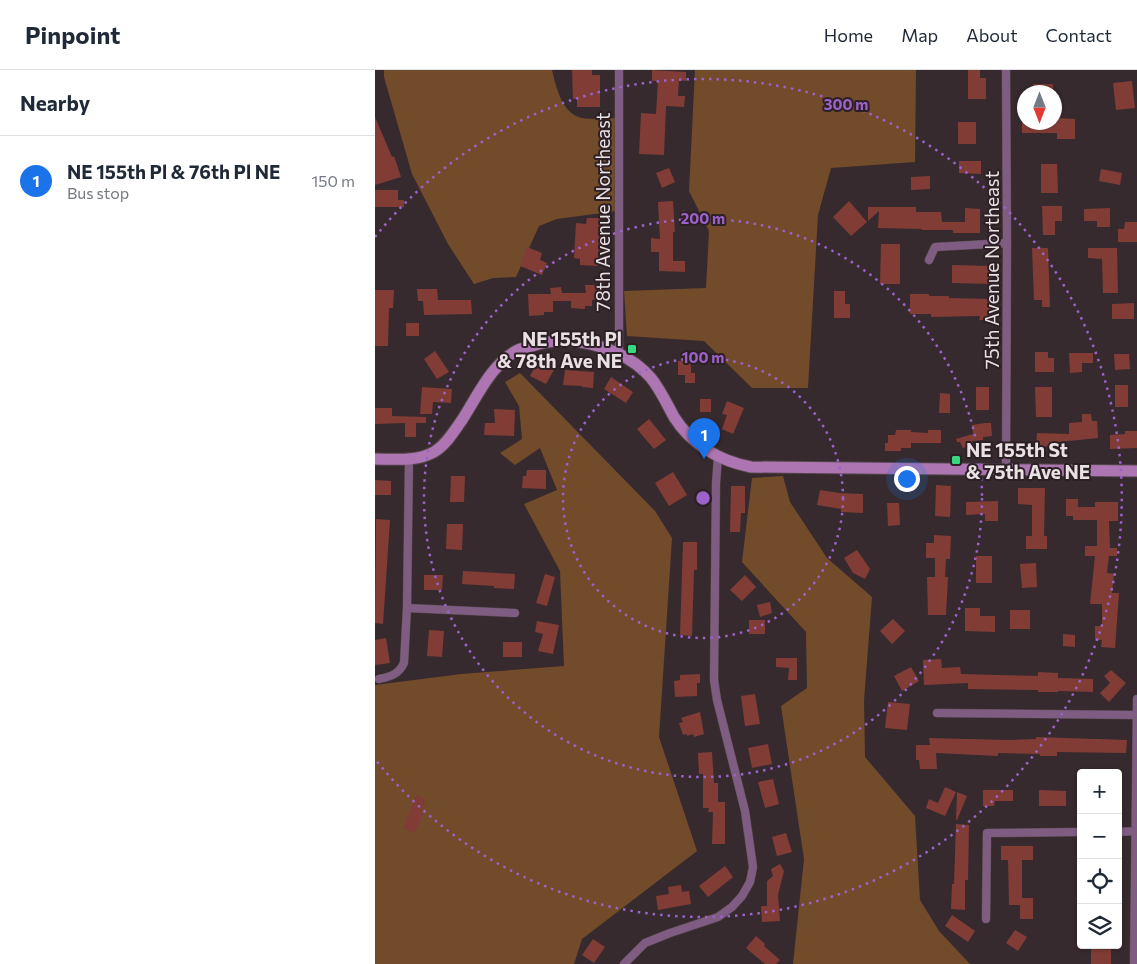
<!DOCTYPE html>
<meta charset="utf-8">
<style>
body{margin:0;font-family:Commissioner,sans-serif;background:#f2f2f3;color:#1f2937}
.controls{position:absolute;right:15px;bottom:15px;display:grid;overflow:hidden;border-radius:5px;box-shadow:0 1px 4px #0004}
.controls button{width:45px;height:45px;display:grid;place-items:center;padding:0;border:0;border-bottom:1px solid #e0e1e3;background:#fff;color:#1f2937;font:25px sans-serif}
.compass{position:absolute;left:642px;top:15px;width:45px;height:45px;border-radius:50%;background:#fff;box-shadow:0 1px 4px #0004;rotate:180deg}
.you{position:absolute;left:531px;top:408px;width:18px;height:18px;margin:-12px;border:4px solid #fff;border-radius:50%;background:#1a73e8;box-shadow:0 0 0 8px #1a73e833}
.badge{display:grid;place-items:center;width:32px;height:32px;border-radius:50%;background:#1a73e8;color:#fff;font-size:16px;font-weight:700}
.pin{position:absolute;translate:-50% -41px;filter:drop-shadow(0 1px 2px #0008)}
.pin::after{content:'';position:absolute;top:26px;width:18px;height:15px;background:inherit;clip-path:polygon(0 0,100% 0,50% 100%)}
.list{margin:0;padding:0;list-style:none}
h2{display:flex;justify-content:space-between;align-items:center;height:65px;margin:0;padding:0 20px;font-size:21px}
h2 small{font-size:16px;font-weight:400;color:#747a83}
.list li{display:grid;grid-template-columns:32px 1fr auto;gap:15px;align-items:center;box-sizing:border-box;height:90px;padding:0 20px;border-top:1px solid #e0e1e3}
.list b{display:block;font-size:19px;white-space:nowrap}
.list p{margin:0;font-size:16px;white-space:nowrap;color:#747a83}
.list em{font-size:16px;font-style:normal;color:#747a83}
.icon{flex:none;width:28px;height:28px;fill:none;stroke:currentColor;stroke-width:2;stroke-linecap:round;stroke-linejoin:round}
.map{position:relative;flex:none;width:762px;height:894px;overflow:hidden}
header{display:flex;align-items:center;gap:30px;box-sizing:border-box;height:70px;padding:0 25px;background:#fff;border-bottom:1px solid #e0e1e3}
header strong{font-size:24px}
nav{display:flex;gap:28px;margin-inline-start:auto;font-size:18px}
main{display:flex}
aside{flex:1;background:#fff}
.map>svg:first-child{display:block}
.green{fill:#724b2b}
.building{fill:#813c36}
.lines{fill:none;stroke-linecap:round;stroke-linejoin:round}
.street-casing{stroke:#54474b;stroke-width:9}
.secondary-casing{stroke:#54474b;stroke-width:13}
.street{stroke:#7f5d82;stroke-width:8}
.secondary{stroke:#ad76b2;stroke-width:11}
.ring{fill:none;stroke:#9c62ca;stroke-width:2.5;stroke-dasharray:2.5 5}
.poi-dot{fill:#37d880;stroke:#2d2025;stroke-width:2}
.labels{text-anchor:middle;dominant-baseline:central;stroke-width:4;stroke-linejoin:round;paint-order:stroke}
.street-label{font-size:19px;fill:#eae1e4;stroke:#2d2025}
.poi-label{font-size:19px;font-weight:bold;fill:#eae1e4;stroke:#2d2025;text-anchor:end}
.centre{fill:#9c62ca;stroke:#2d2025;stroke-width:2.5}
.ring-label{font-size:15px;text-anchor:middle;font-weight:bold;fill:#9c62ca;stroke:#2d2025;stroke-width:4;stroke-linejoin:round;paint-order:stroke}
</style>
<header>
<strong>Pinpoint</strong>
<nav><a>Home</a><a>Map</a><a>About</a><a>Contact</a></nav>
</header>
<main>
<aside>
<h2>Nearby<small></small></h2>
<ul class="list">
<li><span class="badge">1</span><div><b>NE 155th Pl &amp; 76th Pl NE</b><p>Bus stop</p></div><em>150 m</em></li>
</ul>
</aside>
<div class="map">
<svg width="762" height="894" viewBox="0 0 762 894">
<rect width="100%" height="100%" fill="#372a2e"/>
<g class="green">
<path d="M9 0H177C181 17 187 44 207 48 218 50 232 48 243 48L242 141 182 149 164 156 141 207 118 208 99 214 73 174 37 104 9 7Z"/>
<path d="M320 0H541L540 92 456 98 443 145 433 318H377L329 271 252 266 249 221 331 218 334 161 314 121Z"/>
<path d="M145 303 280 441 297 468 284 667 322 781 207 869 199 894H0V615L86 604 189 596 185 501 149 434 182 420 165 378 140 395 125 383 147 369 144 336 130 312Z"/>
<path d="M408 406 415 432 452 488 497 527 489 630 490 687 540 746 545 830 564 861 595 894H418L429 789 406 636 432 618 431 562 367 492 377 408Z"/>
</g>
<g class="building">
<path d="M197 0H217V5H225V37H202V29H198Z"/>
<path d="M277 0 311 2V11L304 10 303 26H310L309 37 291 36 289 85 264 84 266 43 281 44 283 11H277Z"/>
<path d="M593 0H605V8H611V29H593Z"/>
<path d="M757 11 760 38 741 40 738 13Z"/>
<rect x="658" y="14" width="20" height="8"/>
<path d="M0 47 17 87 19 86 26 107 0 115Z"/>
<path d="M682 48 700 49V69H682V63H647V52H682Z"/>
<rect x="583" y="52" width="18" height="22"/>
<path d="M584 91H606V104L584 103Z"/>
<path d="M666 94H682L683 123H666Z"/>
<path d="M294 98 300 112 287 118 281 103Z"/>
<path d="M726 99 747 103 745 115 724 111Z"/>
<path d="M555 106V119L536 120V107Z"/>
<path d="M0 120H23V130H29V137H0Z"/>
<path d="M298 131 300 162H298V191H310V202L284 201V182H276V168L285 169 283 132Z"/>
<path d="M474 131 492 152 476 166 458 147Z"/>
<path d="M667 136H687V151H680V165H668Z"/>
<path d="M493 137H541V142H566L567 152H590V138L605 139V163H578V160H547V159L503 158 504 141 493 151Z"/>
<path d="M735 138V157H722V151H709V139Z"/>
<path d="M309 140 316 149 310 153 304 145Z"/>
<path d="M212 148H225L223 196 205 195V189L199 188 201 153 211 154Z"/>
<path d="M750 152H762V172H743V159H749Z"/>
<path d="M506 174H525V214H505Z"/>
<path d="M152 177 167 183 165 190 172 193 167 205 145 196Z"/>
<path d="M657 178H673L675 237H667V230H659Z"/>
<path d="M713 178H742L743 223H728L727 189 713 188Z"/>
<path d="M577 195 617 196V214L577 213Z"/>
<path d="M210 215H222V229L217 230V236H210V239L196 238V231H178V242H169V245L154 246 153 224H176L175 218 186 217 187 223H211Z"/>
<path d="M42 219H62L63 230H96L97 244 49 245 48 231H43Z"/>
<path d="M0 220H19L18 238H14L13 276H0Z"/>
<path d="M459 221H470V234H475V248H459Z"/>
<path d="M535 224H554V226H574V228L617 229V250H604L605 246 556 247V244H535Z"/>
<path d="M759 233V249H737V234Z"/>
<rect x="31" y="253" width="13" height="13"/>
<path d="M60 281 74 302 62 309 49 289Z"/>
<path d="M660 282H673V288H679V302H660Z"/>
<path d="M694 283H718V293H707V302L695 303Z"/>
<path d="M739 284H754L755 299 740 300Z"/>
<path d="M164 289 180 298 171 314 155 306Z"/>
<path d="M303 291H316V303H320V313H310V305H303Z"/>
<path d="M190 300 219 302 218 318 207 317V316L188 315Z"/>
<path d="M236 307 258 322 251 333 229 319Z"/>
<rect x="740" y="315" width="13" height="22"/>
<path d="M47 317 77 319 76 333 58 332 57 344H45Z"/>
<rect x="601" y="317" width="13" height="23"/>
<path d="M660 317H677V347H661Z"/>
<path d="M565 323 575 324V343H564Z"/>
<rect x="325" y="329" width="11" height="13"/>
<path d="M352 331 369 338 358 364 347 359 352 345 347 344Z"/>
<path d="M0 338H17V346L51 347V353H41V367H30V353L0 354Z"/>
<path d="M119 339 140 340 139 366 109 365 110 353H120Z"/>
<path d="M707 344H716L717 351H722L723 368 683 372V377L661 376 662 363 694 364V353L707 352Z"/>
<path d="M274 349 291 370 279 379 262 359Z"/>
<path d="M610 353H616L617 366 608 367V370L597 371 598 375 588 378 585 372H582L581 369 598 364 597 355Z"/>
<path d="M521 360H536V362L553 363V360H566V373H536V378H526V381H510V373H513V365H520Z"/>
<path d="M750 361H762V378L735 379V365L750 364Z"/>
<path d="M152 400H171V419L147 418 148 406H151Z"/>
<path d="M298 402 312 425 294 436 280 413Z"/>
<path d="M76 406H90L89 432H75Z"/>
<path d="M0 410 16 411V425H0Z"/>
<path d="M561 415 576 416 575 447 560 446Z"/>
<path d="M356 416H370V443H366L365 462H355Z"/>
<path d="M643 418H670L669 466H672V479H651V466H657V435L643 434Z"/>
<path d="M445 420 464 423 488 424V443L466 442V439L442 435Z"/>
<path d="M691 429H703V437H720V432H743V451H734L735 478H742V486H734L732 503 739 504 737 523H744L740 578 726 577 727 570H720V556H727V534H715L720 486H710V476H722V450H698V446H691Z"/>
<path d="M623 431V451H610V444L591 445V432Z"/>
<path d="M512 433H524L525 455 513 456Z"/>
<path d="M1 449 15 450 8 554 0 553Z"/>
<path d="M72 454H88L87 480 71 479Z"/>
<path d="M559 465 576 466 575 489H571L570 507H573L571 545H553L552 507H560V488H551V473H559Z"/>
<path d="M308 472H322V500H319L317 566 305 565Z"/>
<path d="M482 480 495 499 490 509 478 503 469 488Z"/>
<rect x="601" y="486" width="16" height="27"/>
<path d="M661 493 662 517 647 518 645 494Z"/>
<path d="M88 501 140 504 139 519 119 518V516L87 514Z"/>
<path d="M170 504 180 507 172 536 161 533Z"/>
<path d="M49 505H68L67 520H49Z"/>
<path d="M370 505 381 517 367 531 355 520Z"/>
<path d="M395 532 397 543 385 547 382 535Z"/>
<path d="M590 538H605V546H620V562L590 561Z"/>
<rect x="635" y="540" width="20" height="19"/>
<path d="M518 549 530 561 517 574 505 561Z"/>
<rect x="374" y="550" width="16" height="14"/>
<path d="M162 551 184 555 178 584 163 581 168 564 160 562Z"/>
<path d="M54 560 69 561 67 587 52 586Z"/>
<path d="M688 564 700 565V577L688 576Z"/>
<path d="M11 568 15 593 0 595V570Z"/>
<rect x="128" y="572" width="19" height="15"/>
<path d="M401 588H422V610H413L414 598 401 597Z"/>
<path d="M566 589 567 598 585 597 586 604 663 606V602L683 603V608L718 609V622L683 621V622H663V620L593 619V613L549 615 548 590Z"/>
<path d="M536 597 544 611 527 621 519 606Z"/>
<path d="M736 600 751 613 734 632 725 623 735 613 729 606Z"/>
<path d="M325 604V613H322V626L300 627 299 611 305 610V605Z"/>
<path d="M380 624 385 654 370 656 366 626Z"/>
<path d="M513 632 535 634 532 660 510 658Z"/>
<path d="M325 642 329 664 319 667 318 664 312 666V664L308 665 304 653 308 652 306 648Z"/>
<path d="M661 667 752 670 751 683 682 682V686H665V684L623 683V686L561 683 562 699H545L544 690H541V675H555L554 668 633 670 661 669Z"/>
<path d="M393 674 397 694 377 698 373 678Z"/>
<path d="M337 682 339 713H343V732H350V774H337L338 742H333L334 738H328V704H324L323 683Z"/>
<path d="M398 709 404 734 390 738 383 712Z"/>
<path d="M570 717 581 722 570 746 551 738 554 729 563 733Z"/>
<path d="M608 720H638V731H620L619 736H608Z"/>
<path d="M664 720 691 721V736H664Z"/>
<path d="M582 722 592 726 582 750H581Z"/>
<path d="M41 725 51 729 46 743 48 744 40 763 28 758Z"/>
<path d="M581 754 594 755 593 810H590V840L576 839 577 814H579Z"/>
<path d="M411 763 417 782 402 786 397 767Z"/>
<path d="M626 776H658V790H647V828H658V849H645V835H634L633 790H626Z"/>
<path d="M405 794 409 801 403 825 405 851 387 852 386 836H392V811L398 806 396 799Z"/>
<path d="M350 796 358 807 333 827 324 816Z"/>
<path d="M306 815 307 822 314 821 316 834 283 840 281 826 294 824 293 817Z"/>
<path d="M577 845 600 861 593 872 570 856Z"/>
<path d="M640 860 652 867 643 881 631 873Z"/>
<path d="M381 866 390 874 389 876 405 890 401 894H390L371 878Z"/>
<path d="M218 869 230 877 219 893 207 885Z"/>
<rect x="716" y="875" width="20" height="19"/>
</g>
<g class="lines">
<defs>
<g id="street">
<path d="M244 0V283"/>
<path d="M631 0 632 170 631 399"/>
<path d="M554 190 560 177 632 173"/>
<path d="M32 538 140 543"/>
<path d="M4 609C15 607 24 604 29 593L32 538 34 389"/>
<path d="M562 643 761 645"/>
<path d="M743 762 762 761"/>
<path d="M611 849 612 763 706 762"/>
<path d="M249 894 270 873 295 863 343 847 357 837 367 826 375 812 378 797 370 741 342 630 339 610 341 413 343 387"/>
<path d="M759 894 762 629"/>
</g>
<path id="secondary" d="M0 389C20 389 41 392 59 382 71 375 79 361 87 350 102 327 117 293 143 280 147 278 153 277 157 276 171 271 185 270 199 271 228 275 256 285 276 308 285 319 292 334 299 347 316 374 344 391 376 397L762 401"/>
</defs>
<use href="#street" class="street-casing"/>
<use href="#secondary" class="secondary-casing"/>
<use href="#street" class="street"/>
<use href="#secondary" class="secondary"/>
</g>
<g class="ring">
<circle cx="328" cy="428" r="140"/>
<circle cx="328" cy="428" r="279"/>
<path d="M0 167A419 419 0 1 1 0 689"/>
</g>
<g class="poi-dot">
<rect x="252" y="274" width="10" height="10" rx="2.5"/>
<rect x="576" y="385" width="10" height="10" rx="2.5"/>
</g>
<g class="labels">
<g class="street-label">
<text transform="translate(227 142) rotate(-90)">78th Avenue Northeast</text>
<text transform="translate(616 200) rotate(-90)">75th Avenue Northeast</text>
</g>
<g class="poi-label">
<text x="247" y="268">NE 155th Pl<tspan x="247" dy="22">&amp; 78th Ave NE</tspan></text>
<text x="591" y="379" text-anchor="start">NE 155th St<tspan x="591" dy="22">&amp; 75th Ave NE</tspan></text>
</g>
</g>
<circle cx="328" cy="428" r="8" class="centre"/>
<g class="ring-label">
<text x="471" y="40">300 m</text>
<text x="328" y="154">200 m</text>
<text x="328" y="293">100 m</text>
</g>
</svg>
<div class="controls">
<button>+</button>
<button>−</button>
<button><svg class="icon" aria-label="locate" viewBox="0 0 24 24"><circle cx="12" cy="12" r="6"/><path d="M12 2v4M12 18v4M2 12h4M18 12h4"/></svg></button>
<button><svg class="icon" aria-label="layers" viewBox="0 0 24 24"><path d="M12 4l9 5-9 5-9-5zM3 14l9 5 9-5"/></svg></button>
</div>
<svg class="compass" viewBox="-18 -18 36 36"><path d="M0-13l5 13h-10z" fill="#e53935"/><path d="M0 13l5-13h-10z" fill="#747a83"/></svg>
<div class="you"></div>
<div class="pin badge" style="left:329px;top:389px">1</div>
</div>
</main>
